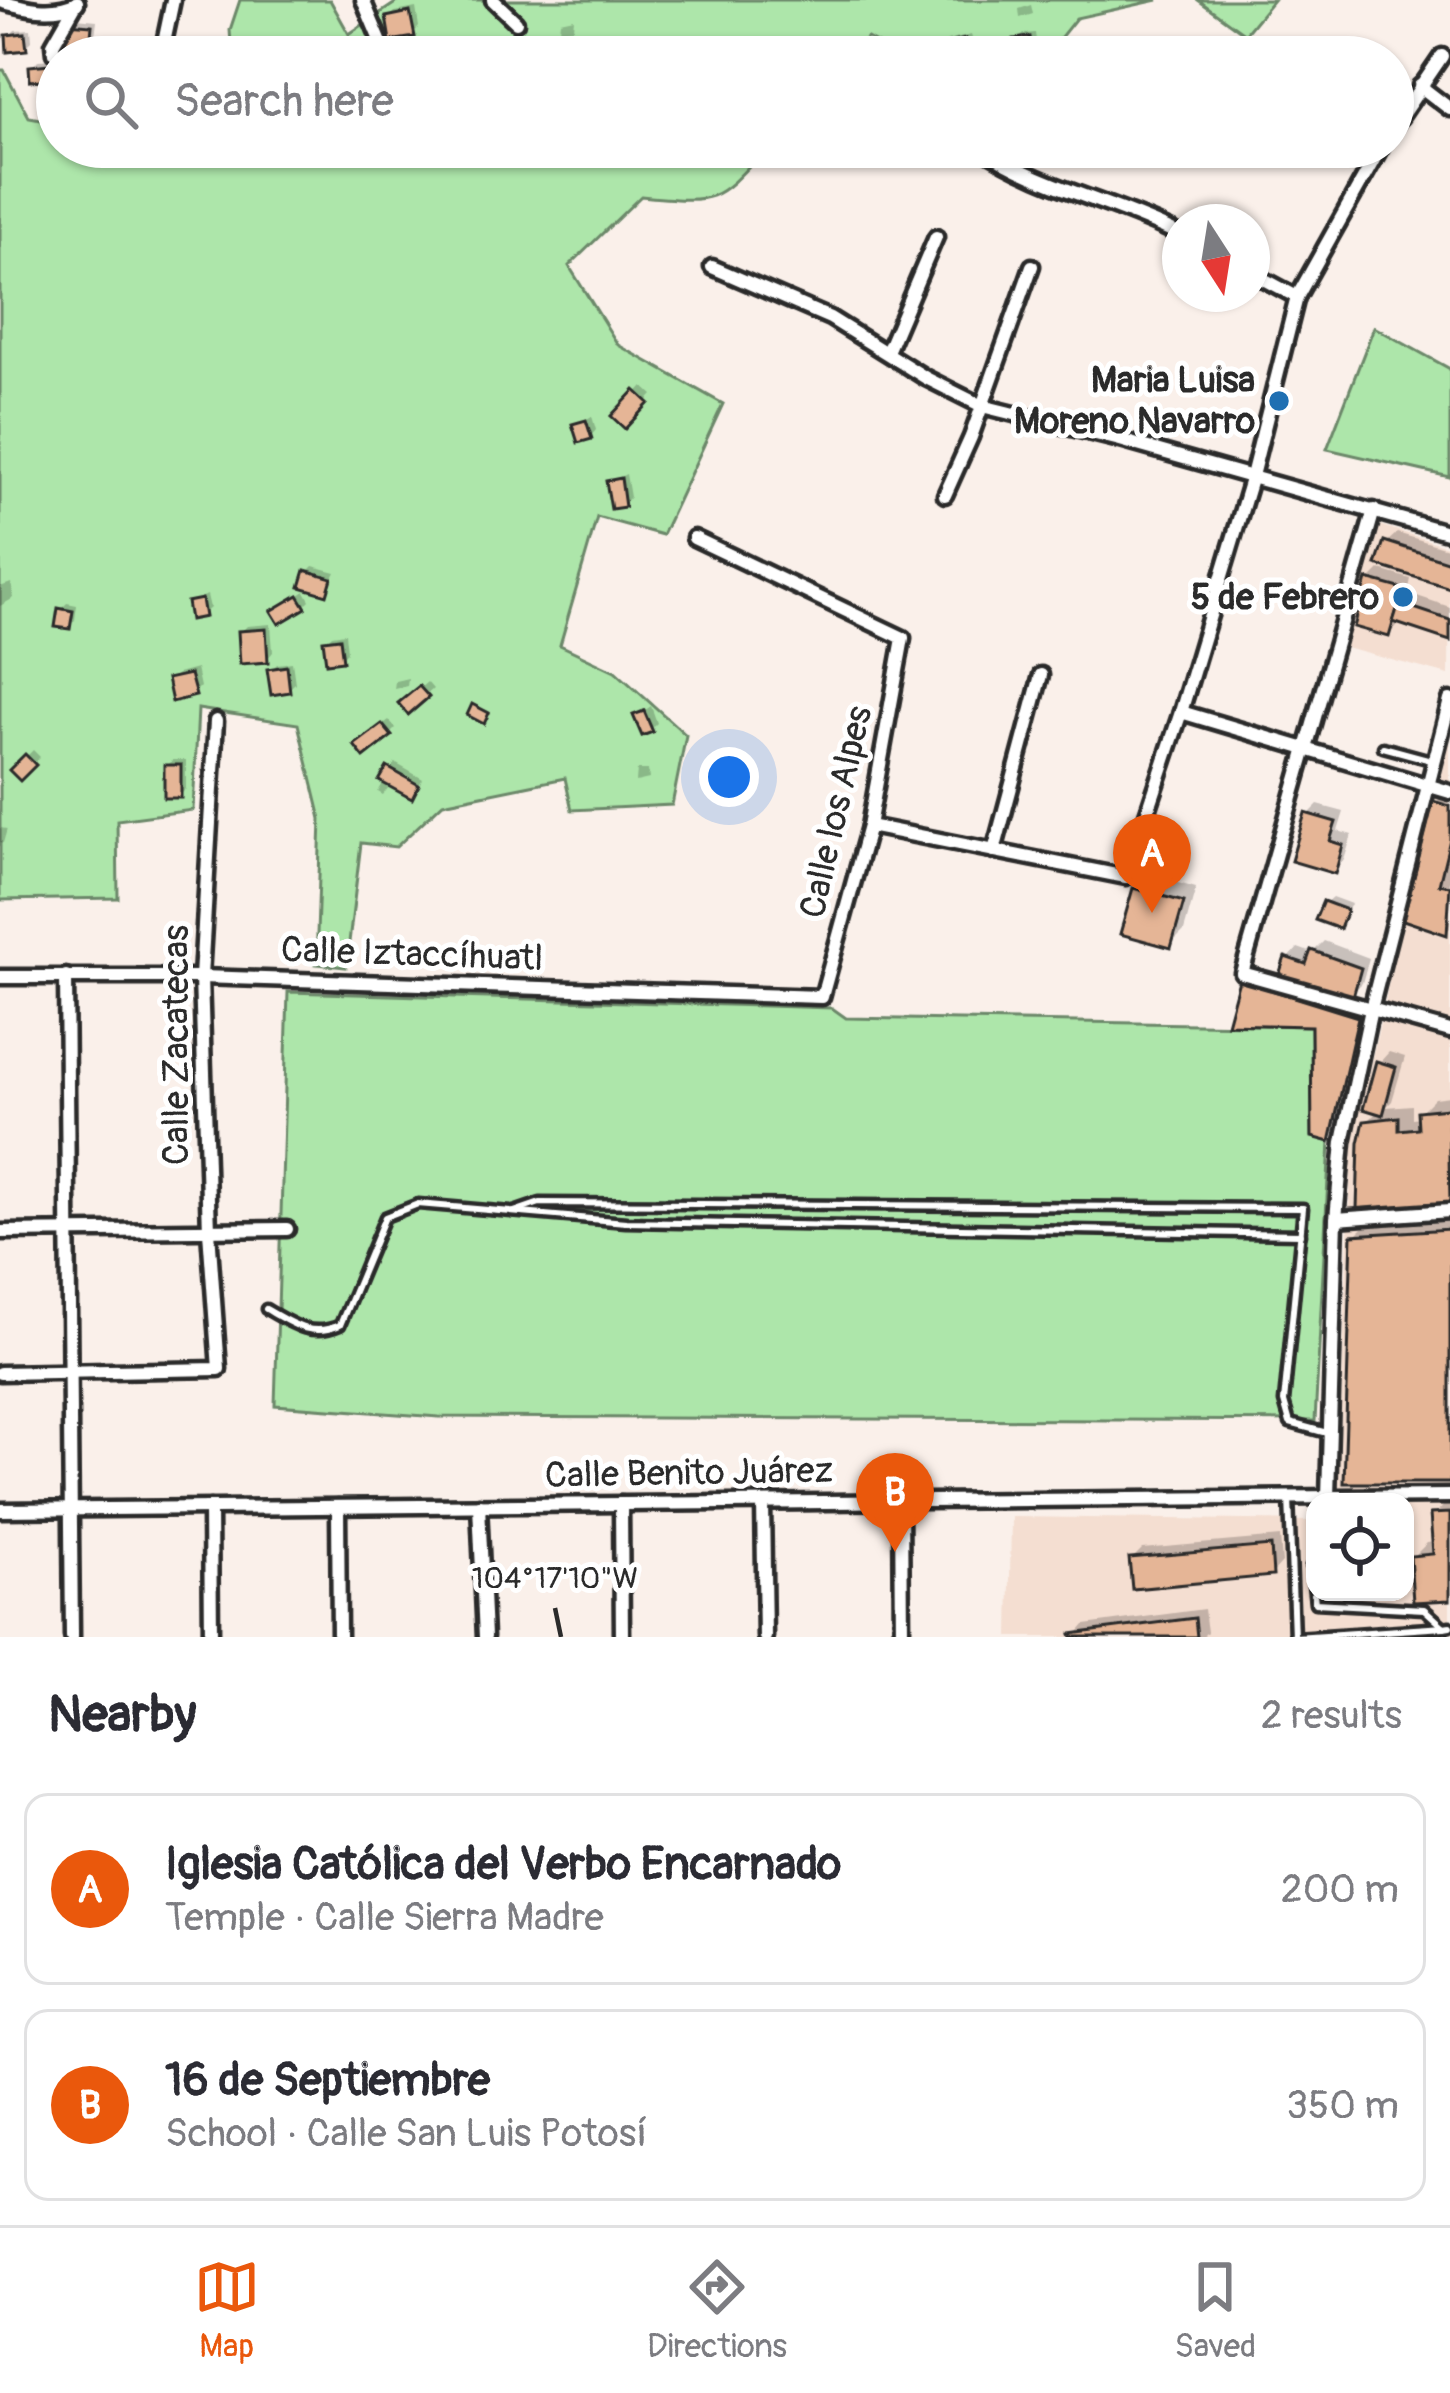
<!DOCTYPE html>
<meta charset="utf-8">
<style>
body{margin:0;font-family:Pangolin,sans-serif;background:#f7f7f7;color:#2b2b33}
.controls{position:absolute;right:36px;bottom:36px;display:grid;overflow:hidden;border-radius:24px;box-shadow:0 3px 9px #0004}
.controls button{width:108px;height:108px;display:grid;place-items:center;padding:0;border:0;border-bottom:3px solid #e1e1e2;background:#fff;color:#2b2b33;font:60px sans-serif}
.compass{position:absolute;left:1162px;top:204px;width:108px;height:108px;border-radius:50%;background:#fff;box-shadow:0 3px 9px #0004;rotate:168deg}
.you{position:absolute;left:729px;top:777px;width:42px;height:42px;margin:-30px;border:9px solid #fff;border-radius:50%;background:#1a73e8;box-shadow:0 0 0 18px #1a73e833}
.badge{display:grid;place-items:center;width:78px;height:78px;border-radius:50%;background:#ea580c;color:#fff;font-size:39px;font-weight:700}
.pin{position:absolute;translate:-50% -99px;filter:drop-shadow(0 3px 6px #0008)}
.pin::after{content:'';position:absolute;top:63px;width:42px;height:36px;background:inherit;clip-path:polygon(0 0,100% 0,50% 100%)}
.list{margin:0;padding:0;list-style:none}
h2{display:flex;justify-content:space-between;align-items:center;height:156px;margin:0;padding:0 48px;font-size:51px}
h2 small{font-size:39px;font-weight:400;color:#7c7c81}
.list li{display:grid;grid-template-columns:78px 1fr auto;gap:36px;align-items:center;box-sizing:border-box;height:192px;margin:0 24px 24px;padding:0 24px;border:3px solid #e1e1e2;border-radius:24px}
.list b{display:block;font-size:45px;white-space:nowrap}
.list p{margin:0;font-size:39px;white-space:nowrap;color:#7c7c81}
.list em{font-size:39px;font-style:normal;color:#7c7c81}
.icon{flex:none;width:66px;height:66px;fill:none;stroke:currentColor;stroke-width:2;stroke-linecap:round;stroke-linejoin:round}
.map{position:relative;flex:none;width:1450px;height:1637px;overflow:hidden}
.search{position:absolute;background:#fff;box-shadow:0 3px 9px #0004;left:36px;right:36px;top:36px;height:132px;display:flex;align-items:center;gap:30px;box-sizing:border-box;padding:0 42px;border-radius:66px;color:#7c7c81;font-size:45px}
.sheet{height:588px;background:#fff}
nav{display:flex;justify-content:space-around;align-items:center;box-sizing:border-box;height:168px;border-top:3px solid #e1e1e2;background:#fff;font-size:33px;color:#7c7c81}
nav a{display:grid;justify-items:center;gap:6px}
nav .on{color:#ea580c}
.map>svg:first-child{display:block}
.built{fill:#f4ded1}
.green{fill:#ade6aa;stroke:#6c886a;stroke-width:3}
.shadow{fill:#0003}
.building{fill:#e5b596;stroke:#2b2b2b;stroke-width:3}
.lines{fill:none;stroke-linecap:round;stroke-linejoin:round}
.lane-casing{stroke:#2b2b2b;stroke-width:15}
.street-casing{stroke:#2b2b2b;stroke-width:21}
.lane{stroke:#fff;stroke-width:6}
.street{stroke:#fff;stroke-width:12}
.ticks{fill:none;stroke:#2b2b2b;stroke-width:4.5}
.poi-dot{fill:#1f6fb2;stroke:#fff;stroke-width:4.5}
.labels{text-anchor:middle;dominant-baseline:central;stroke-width:10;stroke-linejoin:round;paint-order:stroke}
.poi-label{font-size:36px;font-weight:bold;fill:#2b2b2b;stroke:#fff;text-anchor:end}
.street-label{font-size:36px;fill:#2b2b2b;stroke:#fff}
.ticks-label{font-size:30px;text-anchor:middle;fill:#2b2b2b;stroke:#fff;stroke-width:10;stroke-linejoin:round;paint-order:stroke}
</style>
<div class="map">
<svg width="1450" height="1637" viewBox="0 0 1450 1637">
<rect width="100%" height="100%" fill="#faf0ea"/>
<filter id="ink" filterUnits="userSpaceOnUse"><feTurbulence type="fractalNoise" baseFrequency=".00833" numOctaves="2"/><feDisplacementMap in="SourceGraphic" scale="24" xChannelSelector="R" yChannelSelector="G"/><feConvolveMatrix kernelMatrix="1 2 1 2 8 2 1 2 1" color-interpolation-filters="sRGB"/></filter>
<g filter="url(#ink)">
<g class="built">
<path d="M1376 524 1450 547 1449 675 1342 647Z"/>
<path d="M1450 726V1637H1009L1011 1517 1315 1521V1592H1405V1502H1337L1352 1142 1385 1003 1400 918Z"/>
</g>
<g class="green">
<path d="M240 0H330L349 34 400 0H1158L1076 18 1045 57H901L867 38 849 57H232L230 30Z"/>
<path d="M1198 0H1273L1245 34Z"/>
<path d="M0 70H4L29 117 57 122V147H152L165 152 172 147H767C714 204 718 203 641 196L569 266 618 345 723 404 662 535 597 517 560 645 615 671 686 735 672 805 572 810 565 778 443 803 396 847 361 843 346 967 316 964 321 819 298 724 198 709 193 810 117 820 118 898 0 900Z"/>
<path d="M1374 327 1450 369V477L1327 449Z"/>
<path d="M288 992 832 1008 846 1018 1311 1026 1312 1136 1330 1142 1315 1421 439 1417 275 1405Z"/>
</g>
<g class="shadow">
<path d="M1031 5 1033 14 1020 18 1019 9Z"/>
<path d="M416 8 419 27 413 34 389 18 395 12Z"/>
<path d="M76 18 97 20 95 36 89 42 70 24Z"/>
<path d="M574 18 573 28 559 30 560 21Z"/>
<path d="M31 29 32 41 26 47 9 36 15 30Z"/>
<path d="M522 32 523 39 512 43 510 36Z"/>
<path d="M1035 33 1037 48 1031 54 1018 40 1024 34Z"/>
<path d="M971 35 975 49 969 56 943 57 941 47 947 41Z"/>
<path d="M133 39 154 45 149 57H130L127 45Z"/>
<path d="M365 46 372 57H349Z"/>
<path d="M56 59 57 70 51 76 32 67 38 60Z"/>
<path d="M643 386 653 395 625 425 615 416Z"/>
<path d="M592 416 596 430 590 437 576 425Z"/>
<path d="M626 474 630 497 624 504 610 482Z"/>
<path d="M1397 533 1450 549V585L1386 543Z"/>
<path d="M313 566 336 572 326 591 307 572Z"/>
<path d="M1380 570 1411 579 1408 593 1450 607V638L1401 622 1389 634 1370 580Z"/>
<path d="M11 583 14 598 0 606V587Z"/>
<path d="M305 591 310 600 304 606 275 611Z"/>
<path d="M207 595 210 608 203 614 190 603Z"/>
<path d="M67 603 77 605 75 620 69 626 61 609Z"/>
<path d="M271 624 273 652 267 659 241 632 247 626Z"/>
<path d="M345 633 347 652 341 658 326 641 332 635Z"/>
<path d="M292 662 295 683 289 689 271 670 277 664Z"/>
<path d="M196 669 200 687 194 693 170 680 177 674Z"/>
<path d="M408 678 407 686 394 689 395 681Z"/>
<path d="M427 682 433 689 408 711 402 704Z"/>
<path d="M651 706 657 723 651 729 637 716Z"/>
<path d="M389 720 396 728 390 734 364 739Z"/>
<path d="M33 750 40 757 20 777 13 770Z"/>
<path d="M173 760H186V789L180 795 167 766Z"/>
<path d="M395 763 423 779 411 795 391 784 383 795 378 792Z"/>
<path d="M637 770H648L649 779 636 782Z"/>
<path d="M1450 789V928L1446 932 1407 918 1435 803Z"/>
<path d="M1318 805 1344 812 1338 831 1352 835 1344 860 1334 870 1308 815Z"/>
<path d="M0 828 7 829 3 843 0 842Z"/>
<path d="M1149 875 1196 888 1184 931 1170 945 1135 889Z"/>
<path d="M1332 897 1351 904 1339 926 1325 903Z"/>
<path d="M1324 941 1369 958 1362 983 1349 996 1370 1003 1343 1125 1329 1139 1314 1023 1242 981 1256 967 1282 975 1288 959 1298 948 1312 953Z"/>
<path d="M1389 1052 1405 1057 1392 1101 1386 1107 1412 1105V1118L1420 1117V1112L1434 1098 1450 1096V1200L1360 1205 1367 1122 1379 1110V1063Z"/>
<path d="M1450 1217V1480L1355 1236 1369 1222Z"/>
<path d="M1448 1501H1450V1597L1413 1557 1427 1543 1435 1542 1434 1516Z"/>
<path d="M1280 1537 1282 1563 1272 1574 1132 1559 1142 1549Z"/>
<path d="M1204 1609 1207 1632 1202 1637H1075L1085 1625Z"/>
</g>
<g class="building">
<path d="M410 12 415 37 390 41 386 17Z"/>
<path d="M67 23 92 25 90 46 65 43Z"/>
<path d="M25 33 27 50 7 52 6 35Z"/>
<path d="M1030 37 1033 57H1017L1014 39Z"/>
<path d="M965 39 970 57H940L938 46Z"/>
<path d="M124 44 149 51 148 57H120Z"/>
<path d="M51 64 52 79 30 81 29 66Z"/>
<path d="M635 390 649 403 625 429 611 416Z"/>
<path d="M586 420 592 439 578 443 572 424Z"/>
<path d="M621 478 625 507 611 509 606 481Z"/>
<path d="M1384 541 1450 562V588L1376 565Z"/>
<path d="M305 570 332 578 327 595 300 587Z"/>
<path d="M1367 579 1403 589 1389 637 1354 627Z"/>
<path d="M298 595 306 608 279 624 271 611Z"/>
<path d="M202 599 205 617 190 620 187 602Z"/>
<path d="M1399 603 1450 620V641L1393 622Z"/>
<path d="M58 608 73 611 70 629 55 627Z"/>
<path d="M266 629 268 662 240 664 238 631Z"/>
<path d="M340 638 343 661 326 663 323 640Z"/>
<path d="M287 666 290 692 271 695 267 669Z"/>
<path d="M190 674 196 696 172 702 167 679Z"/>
<path d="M419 686 429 697 408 715 398 703Z"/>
<path d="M472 704 489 713 484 724 467 715Z"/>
<path d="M644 711 653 732 642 736 633 715Z"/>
<path d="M382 724 392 736 364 758 354 745Z"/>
<path d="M25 754 36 765 20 781 9 770Z"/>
<rect x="164" y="765" width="17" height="33"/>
<path d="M387 767 419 785 412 799 379 781Z"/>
<path d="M1433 801 1450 806V839L1439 884 1450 886 1447 935 1403 920Z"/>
<path d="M1305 813 1336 822 1330 841 1343 845 1335 874 1291 861Z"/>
<path d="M1133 888 1184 902 1171 948 1120 934Z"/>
<path d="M1323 901 1347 910 1340 929 1315 920Z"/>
<path d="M1311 950 1361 968 1353 997 1279 975 1285 957 1306 964Z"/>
<path d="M1239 980 1358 1017 1330 1142 1312 1137 1311 1026 1227 1024Z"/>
<path d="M1376 1061 1396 1067 1383 1115 1363 1109Z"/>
<path d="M1448 1108 1450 1203 1357 1209 1359 1143 1364 1121 1399 1117V1130L1418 1128 1417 1111Z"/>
<path d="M1450 1229V1483H1344L1352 1235Z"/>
<path d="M1450 1513V1600L1413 1602 1410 1556 1433 1554 1430 1514Z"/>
<path d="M1271 1546 1273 1576 1132 1589 1129 1558Z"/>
<path d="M1195 1618 1197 1637H1072L1071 1634Z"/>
</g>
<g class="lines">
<defs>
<g id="lane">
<path d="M1383 747 1431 760"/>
<path d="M514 1212 540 1203 1303 1208 1284 1402 1290 1423 1327 1433"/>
<path d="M266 1309C292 1324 311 1338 340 1325L385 1217 418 1204 626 1222 1301 1234"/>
<path d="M1289 1497 1294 1637"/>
<path d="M1311 1566 1315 1603 1424 1609 1444 1627 1450 1626"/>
<path d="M1295 1637 1444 1627"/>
</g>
<g id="street">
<path d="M363 0 387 57"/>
<path d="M493 0 516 22"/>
<path d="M0 1C26 8 52 15 77 3"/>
<path d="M61 57 54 53 53 44 77 2"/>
<path d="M161 57 173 0"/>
<path d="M1420 86 1450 109"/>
<path d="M1393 128 1442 56"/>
<path d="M980 147C1041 188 1115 202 1180 235"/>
<path d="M712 267 830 318 926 378 982 406 1120 440 1450 533"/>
<path d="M1252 273 1297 297"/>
<path d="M887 352 936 237"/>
<path d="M945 495 971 437 1032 266"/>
<path d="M1374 510 1242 973 1450 1031"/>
<path d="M1181 712 1450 792"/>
<path d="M869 826 1126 877 1181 712 1252 476 1297 297 1381 147"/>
<path d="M994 851 1041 675"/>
<path d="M66 976 72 1637"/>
<path d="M0 977H201L822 997 869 826 903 638 694 538"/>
<path d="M1336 1219 1450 1211"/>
<path d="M0 1232 287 1229"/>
<path d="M0 1373 219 1369 209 1231 201 977 216 721"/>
<path d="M1328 1497 1336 1219 1343 1142 1371 1009 1450 700"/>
<path d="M901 1501 902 1637"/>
<path d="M763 1503 765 1637"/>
<path d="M621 1504 622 1637"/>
<path d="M479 1505 485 1637"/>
<path d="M338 1507 339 1637"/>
<path d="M210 1508 211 1637"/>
<path d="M0 1510 1450 1496"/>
</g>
</defs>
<use href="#lane" class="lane-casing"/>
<use href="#street" class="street-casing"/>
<use href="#lane" class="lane"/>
<use href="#street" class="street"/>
</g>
</g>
<path class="ticks" d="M555 1608 561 1637"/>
<g class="poi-dot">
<circle cx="1279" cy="401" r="12"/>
<circle cx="1403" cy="597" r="12"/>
</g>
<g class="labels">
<g class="poi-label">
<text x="1255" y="380">Maria Luisa<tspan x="1255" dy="41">Moreno Navarro</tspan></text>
<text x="1379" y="597">5 de Febrero</text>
</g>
<g class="street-label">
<text transform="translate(836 812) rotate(-77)">Calle los Alpes</text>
<text transform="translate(412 954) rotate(2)">Calle Iztaccíhuatl</text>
<text transform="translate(176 1045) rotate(-90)">Calle Zacatecas</text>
<text transform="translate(689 1473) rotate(-1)">Calle Benito Juárez</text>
</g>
</g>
<g class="ticks-label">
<text x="555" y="1588">104°17'10"W</text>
</g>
</svg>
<div class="controls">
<button><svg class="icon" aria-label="locate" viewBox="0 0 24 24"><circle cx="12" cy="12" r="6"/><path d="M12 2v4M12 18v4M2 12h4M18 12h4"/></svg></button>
</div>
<svg class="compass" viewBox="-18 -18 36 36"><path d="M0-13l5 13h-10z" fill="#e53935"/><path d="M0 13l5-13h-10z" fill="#7c7c81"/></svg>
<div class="you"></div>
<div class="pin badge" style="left:1152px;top:913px">A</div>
<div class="pin badge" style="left:895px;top:1552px">B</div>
<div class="search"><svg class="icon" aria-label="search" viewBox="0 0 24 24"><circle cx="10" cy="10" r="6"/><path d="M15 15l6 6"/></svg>Search here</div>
</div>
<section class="sheet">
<h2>Nearby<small>2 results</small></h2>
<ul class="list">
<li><span class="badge">A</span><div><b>Iglesia Católica del Verbo Encarnado</b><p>Temple · Calle Sierra Madre</p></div><em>200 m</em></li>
<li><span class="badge">B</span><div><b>16 de Septiembre</b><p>School · Calle San Luis Potosí</p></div><em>350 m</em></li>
</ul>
</section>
<nav>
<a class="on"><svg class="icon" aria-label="map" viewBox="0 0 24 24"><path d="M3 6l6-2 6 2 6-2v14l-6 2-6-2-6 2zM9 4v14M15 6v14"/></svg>Map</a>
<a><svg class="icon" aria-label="directions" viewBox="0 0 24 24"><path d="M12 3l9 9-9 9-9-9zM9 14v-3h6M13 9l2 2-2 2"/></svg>Directions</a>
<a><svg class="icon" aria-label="saved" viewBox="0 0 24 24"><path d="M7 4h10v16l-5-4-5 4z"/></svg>Saved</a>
</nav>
